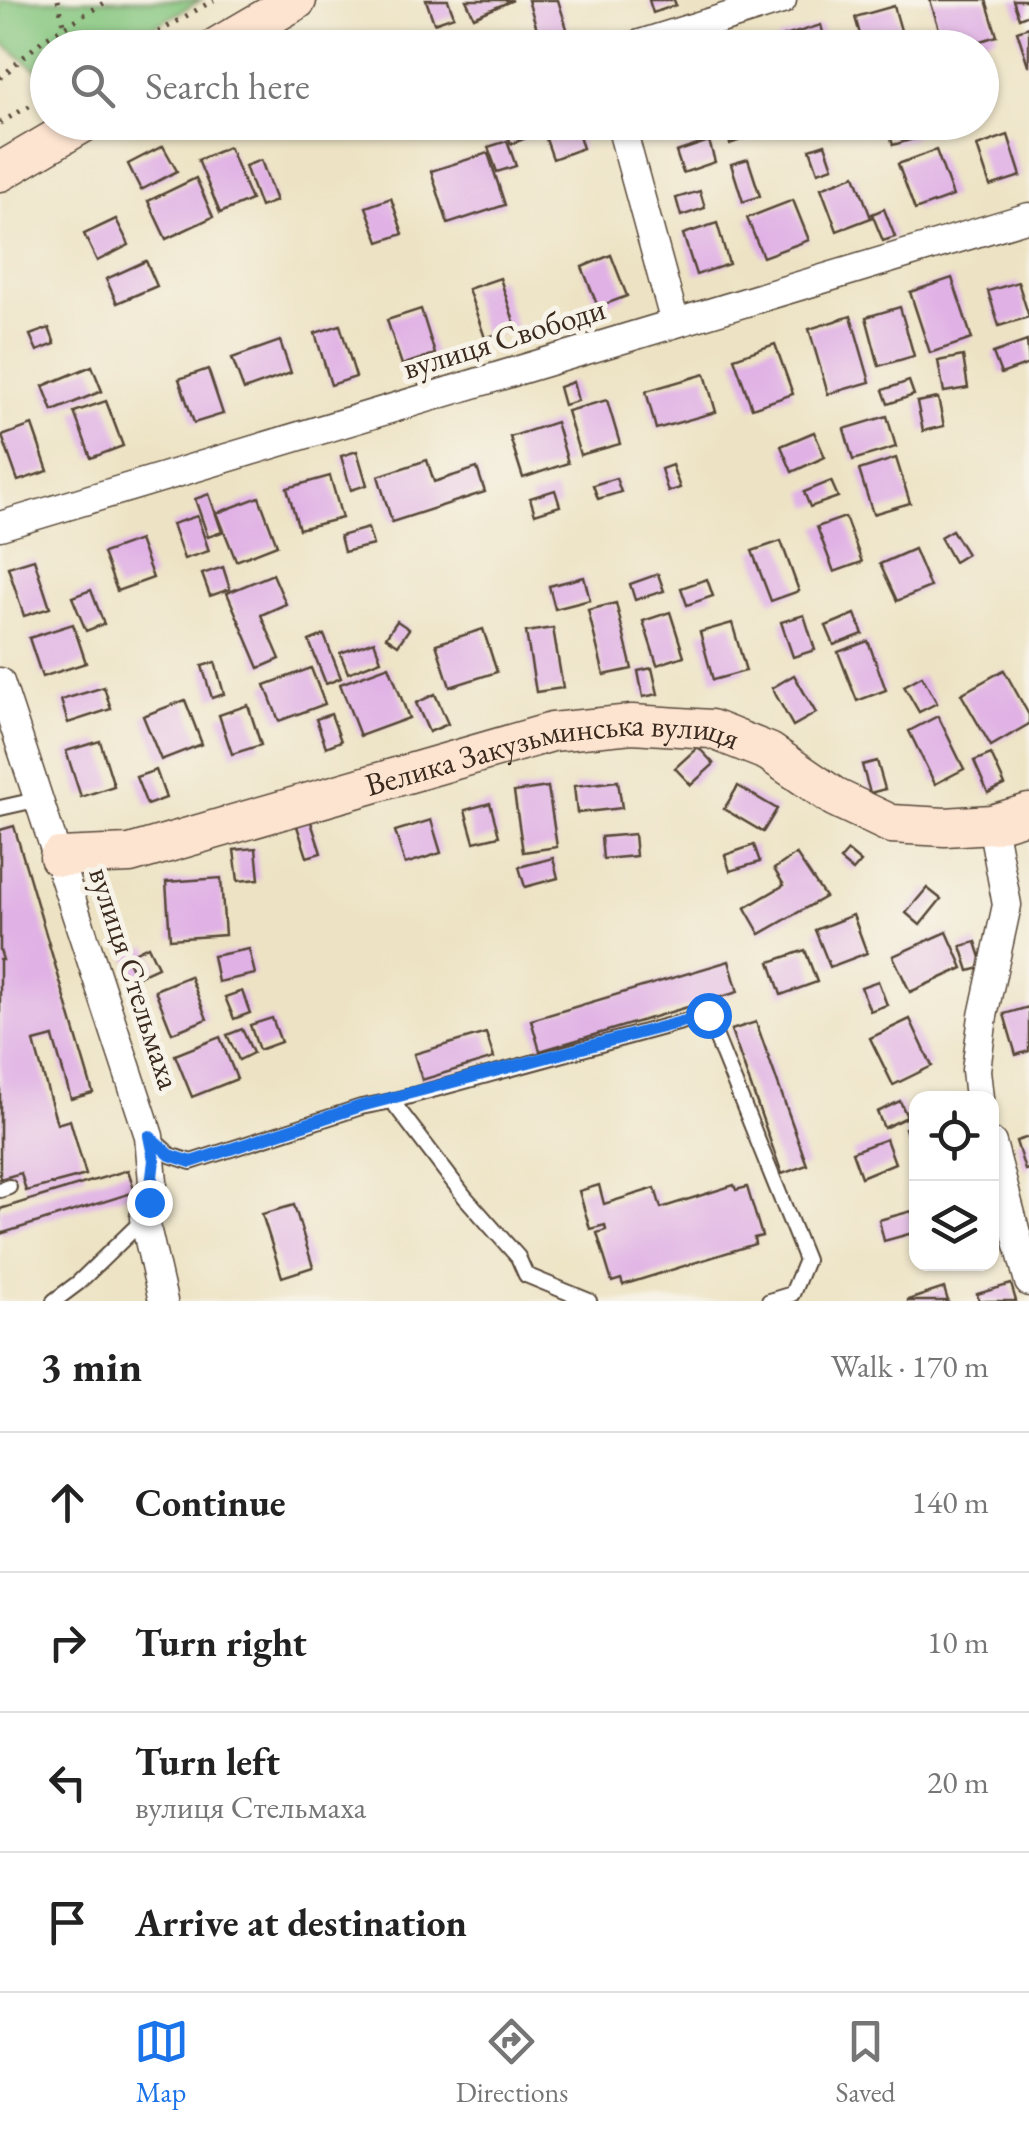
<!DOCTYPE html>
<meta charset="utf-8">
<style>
body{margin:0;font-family:"EB Garamond",serif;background:#f6f6f6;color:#222}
.controls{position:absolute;right:30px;bottom:30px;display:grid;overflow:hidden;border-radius:20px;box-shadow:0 2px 8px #0004}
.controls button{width:90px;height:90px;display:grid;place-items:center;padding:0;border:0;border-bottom:2px solid #e0e0e0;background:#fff;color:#222;font:50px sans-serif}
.stop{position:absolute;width:30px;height:30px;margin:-22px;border:8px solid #1a73e8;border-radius:50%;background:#fff}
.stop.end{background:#1a73e8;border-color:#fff;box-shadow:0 2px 10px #0008}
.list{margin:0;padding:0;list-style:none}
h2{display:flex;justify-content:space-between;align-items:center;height:130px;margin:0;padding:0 40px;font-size:42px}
h2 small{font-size:32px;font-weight:400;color:#767676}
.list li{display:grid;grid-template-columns:65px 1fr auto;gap:30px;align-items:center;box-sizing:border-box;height:140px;padding:0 40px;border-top:2px solid #e0e0e0}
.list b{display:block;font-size:38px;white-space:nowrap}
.list p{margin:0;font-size:32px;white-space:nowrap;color:#767676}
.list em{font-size:32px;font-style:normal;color:#767676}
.icon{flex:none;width:55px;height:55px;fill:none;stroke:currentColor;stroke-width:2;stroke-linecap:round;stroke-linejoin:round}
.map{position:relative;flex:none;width:1029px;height:1301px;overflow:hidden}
.search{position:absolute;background:#fff;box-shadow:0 2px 8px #0004;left:30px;right:30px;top:30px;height:110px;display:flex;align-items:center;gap:25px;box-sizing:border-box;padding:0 35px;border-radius:55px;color:#767676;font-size:38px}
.sheet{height:690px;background:#fff}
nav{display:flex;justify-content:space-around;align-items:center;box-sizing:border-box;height:140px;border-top:2px solid #e0e0e0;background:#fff;font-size:28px;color:#767676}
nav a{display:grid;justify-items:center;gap:5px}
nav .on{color:#1a73e8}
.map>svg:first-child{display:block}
.green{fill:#85c67f;stroke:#60784e;stroke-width:2.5}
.building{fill:#e0b1e5}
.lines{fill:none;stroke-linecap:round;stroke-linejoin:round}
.lane-casing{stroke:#564637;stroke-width:18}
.street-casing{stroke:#564637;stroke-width:31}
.secondary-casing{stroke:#564637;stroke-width:41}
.path{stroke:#564637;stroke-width:5;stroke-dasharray:2.5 8;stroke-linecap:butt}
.lane{stroke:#fff;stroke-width:14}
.street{stroke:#fff;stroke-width:28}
.secondary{stroke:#fde4d1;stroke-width:38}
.route{stroke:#1a73e8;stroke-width:12}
.labels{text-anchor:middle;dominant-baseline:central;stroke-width:10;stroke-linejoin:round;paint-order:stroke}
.street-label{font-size:32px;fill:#3b2a1e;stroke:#f7f3e8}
</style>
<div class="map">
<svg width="1029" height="1301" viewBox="0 0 1029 1301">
<rect width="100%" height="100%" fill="#f7f3e8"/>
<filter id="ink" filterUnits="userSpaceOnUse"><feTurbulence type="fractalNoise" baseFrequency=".01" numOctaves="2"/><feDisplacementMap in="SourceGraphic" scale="20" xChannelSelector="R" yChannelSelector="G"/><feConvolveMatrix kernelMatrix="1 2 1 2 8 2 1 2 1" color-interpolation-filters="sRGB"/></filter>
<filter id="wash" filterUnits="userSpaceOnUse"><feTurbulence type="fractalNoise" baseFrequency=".0048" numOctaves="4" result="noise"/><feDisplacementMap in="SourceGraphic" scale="40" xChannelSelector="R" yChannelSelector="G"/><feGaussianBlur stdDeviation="2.25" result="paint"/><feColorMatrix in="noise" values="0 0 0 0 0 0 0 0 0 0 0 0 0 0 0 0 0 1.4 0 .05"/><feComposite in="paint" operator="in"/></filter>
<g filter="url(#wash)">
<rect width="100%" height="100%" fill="#ede3c4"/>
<path class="green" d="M0 0H201L118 47 48 48 47 78 0 41Z"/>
<g id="blocks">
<g class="building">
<path d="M426 0H448L454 16 434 23Z"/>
<path d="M466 0H513L474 17Z"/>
<path d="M528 0H558L573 48H543Z"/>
<path d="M649 0H674L676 5 653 13Z"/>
<path d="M930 0H986L997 36 959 48H945Z"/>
<path d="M1013 0H1029V14L1019 18Z"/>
<path d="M894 6 906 48H864L855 17Z"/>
<path d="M821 25 827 48H781L778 38Z"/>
<path d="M1029 27V65H1028L1017 31Z"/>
<path d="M418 35 424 48H390Z"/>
<path d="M472 36 476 48H452L451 43Z"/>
<path d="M511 122H532L536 134 511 144 504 125Z"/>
<path d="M540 122H574L583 148 553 159Z"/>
<path d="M730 122H751L755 135 730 144 723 125Z"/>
<path d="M886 122H909L914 139 893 145Z"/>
<path d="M1008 135 1021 176 990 186 977 146Z"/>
<path d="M507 141 516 166 497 172 488 147Z"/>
<path d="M709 141 715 162 683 173 676 152Z"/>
<path d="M825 144 833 167 818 172 810 149Z"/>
<path d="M163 146 177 171 141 190 128 164Z"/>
<path d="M229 147 251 200 220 213 198 160Z"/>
<path d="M936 150 953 196 915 210 898 164Z"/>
<path d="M488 153 505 205 448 224 431 171Z"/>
<path d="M748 159 760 196 743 202 731 164Z"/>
<path d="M261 160 276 201 260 207 245 166Z"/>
<path d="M855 175 871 218 837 231 821 188Z"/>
<path d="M196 178 213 217 166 239 148 201Z"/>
<path d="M700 191 705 208 681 216 676 198Z"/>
<path d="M391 198 403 234 379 242 366 207Z"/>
<path d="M793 200 809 240 763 257 747 218Z"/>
<path d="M884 209 895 237 883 241 872 214Z"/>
<path d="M116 219 129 245 97 261 84 234Z"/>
<path d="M717 223 729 264 696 275 683 234Z"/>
<path d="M611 255 627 296 598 307 582 267Z"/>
<path d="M146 261 157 286 117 303 106 279Z"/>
<path d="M500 278 516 328 485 338 468 289Z"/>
<path d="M952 278 972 339 930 353 910 292Z"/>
<path d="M1018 282 1029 317 999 326 988 291Z"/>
<path d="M900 307 914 356 879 366 866 317Z"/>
<path d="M421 309 435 354 402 365 387 320Z"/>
<path d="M851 316 870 382 828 394 809 329Z"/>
<path d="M340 325 356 377 331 385 315 333Z"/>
<path d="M49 328 55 344 37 351 30 335Z"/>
<path d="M280 341 291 373 244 390 232 358Z"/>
<path d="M1027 341 1029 364 1001 374 993 353Z"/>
<path d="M775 344 793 394 752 408 734 358Z"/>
<path d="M963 356 968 388 944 392 938 361Z"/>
<path d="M92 366 102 391 53 411 43 386Z"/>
<path d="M208 369 223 414 194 423 179 379Z"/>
<path d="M705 374 716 412 656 429 646 391Z"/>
<path d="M909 381 914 395 888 404 883 390Z"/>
<path d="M573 382 578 401 564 405 559 387Z"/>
<path d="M938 398 944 426 923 431 917 402Z"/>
<path d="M607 400 620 444 580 455 567 411Z"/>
<path d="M106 401 123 446 91 458 74 412Z"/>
<path d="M887 416 896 447 853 460 844 429Z"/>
<path d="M556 422 568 463 523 478 510 437Z"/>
<path d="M32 425 48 471 18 481 2 436Z"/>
<path d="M814 432 825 457 792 472 781 446Z"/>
<path d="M357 451 367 485 351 490 341 456Z"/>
<path d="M896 458 910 503 873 514 859 470Z"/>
<path d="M427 460 434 482 477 468 485 492 392 522 378 476Z"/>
<path d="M672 465 680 488 668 492 661 469Z"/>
<path d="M330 476 342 518 299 529 287 488Z"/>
<path d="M616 478 621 492 598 499 593 485Z"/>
<path d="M831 481 838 497 810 507 804 492Z"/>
<path d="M555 490 560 506 535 514 530 498Z"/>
<path d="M209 494 222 532 208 537 195 499Z"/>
<path d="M259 497 277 545 236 561 217 513Z"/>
<path d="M197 516 209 551 184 559 172 524Z"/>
<path d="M845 517 862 562 834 572 817 527Z"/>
<path d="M368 528 373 545 344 552 340 536Z"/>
<path d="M952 530 967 554 954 562 940 537Z"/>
<path d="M139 540 153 578 117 591 103 553Z"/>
<path d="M781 541 799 591 771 601 752 551Z"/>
<path d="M914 549 930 587 897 601 880 564Z"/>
<path d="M34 559 50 608 24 616 8 567Z"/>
<path d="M223 567 230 589 210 596 202 574Z"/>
<path d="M273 574 286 604 261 615 280 659 259 668 227 593Z"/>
<path d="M658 574 664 591 635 600 630 584Z"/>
<path d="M584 577 590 600 555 609 549 586Z"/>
<path d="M707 579 713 596 687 605 681 588Z"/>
<path d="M91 590 104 624 86 631 72 597Z"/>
<path d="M616 603 632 669 604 675 588 610Z"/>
<path d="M670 612 684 656 657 665 643 621Z"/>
<path d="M855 614 863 634 834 645 826 626Z"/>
<path d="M804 615 815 650 793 657 781 622Z"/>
<path d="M397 621 409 629 398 645 386 637Z"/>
<path d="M732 623 746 671 713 680 700 632Z"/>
<path d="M73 624 86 663 42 677 29 638Z"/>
<path d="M553 628 563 688 536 692 526 632Z"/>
<path d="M483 629 497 672 450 687 436 644Z"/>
<path d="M324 635 341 678 326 684 309 641Z"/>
<path d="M374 641 381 660 348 673 340 653Z"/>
<path d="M868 641 886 690 857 701 838 652Z"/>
<path d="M215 662 224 694 212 698 202 666Z"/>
<path d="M389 666 409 718 360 736 340 684Z"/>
<path d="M311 668 325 704 279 721 265 685Z"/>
<path d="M652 668 658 694 643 697 638 671Z"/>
<path d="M1004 670 1029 715V724L991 746 961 694Z"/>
<path d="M794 675 816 713 793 726 772 688Z"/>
<path d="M922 676 937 703 919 712 904 686Z"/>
<path d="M104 687 111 709 68 723 61 700Z"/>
<path d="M435 694 448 724 429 732 416 703Z"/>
<path d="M185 700 202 744 161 760 143 716Z"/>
<path d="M248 705 261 745 232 754 219 715Z"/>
<path d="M331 714 341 741 326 747 316 719Z"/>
<path d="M938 716 964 769 935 784 909 731Z"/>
<path d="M100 741 114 786 81 797 66 751Z"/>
<path d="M698 747 714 764 691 785 675 768Z"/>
<path d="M991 754 1005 785 988 793 974 761Z"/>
<path d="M877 761 885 789 870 793 862 765Z"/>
<path d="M156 770 166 798 147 805 136 777Z"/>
<path d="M618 781 622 808 577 813 574 786Z"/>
<path d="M738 786 777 809 763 832 724 809Z"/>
<path d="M548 787 557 847 523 852 514 792Z"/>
<path d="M490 803 499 836 474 842 465 810Z"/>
<path d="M310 819 321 853 307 857 296 823Z"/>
<path d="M431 820 441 853 405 864 395 831Z"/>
<path d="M14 826 93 1093 71 1099 53 1037 34 1042 57 1124 70 1120 86 1175 26 1191 21 1173 0 1179V960H3L0 950V830Z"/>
<path d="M634 834 636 856 603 859 601 837Z"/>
<path d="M754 845 760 862 730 871 725 855Z"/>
<path d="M256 848 259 879 238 881 234 850Z"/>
<path d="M848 851 861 862 853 871 840 860Z"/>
<path d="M796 854 825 897 760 934 745 908 784 885 774 869Z"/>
<path d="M553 858 558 878 525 887 519 867Z"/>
<path d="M221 878 225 935 170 939 166 882Z"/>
<path d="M927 888 941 899 920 925 906 913Z"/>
<path d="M853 915 867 953 830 967 815 930Z"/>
<path d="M947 932 963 968 910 992 893 956Z"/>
<path d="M976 942 984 967 969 971 961 946Z"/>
<path d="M148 946 158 967 136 977 126 957Z"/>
<path d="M249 949 255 974 218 982 213 956Z"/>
<path d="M805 950 817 982 781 995 770 962Z"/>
<path d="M729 961 738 992 540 1051 531 1020Z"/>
<path d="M190 976 207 1019 172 1033 155 990Z"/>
<path d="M878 981 887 1005 870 1011 861 987Z"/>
<path d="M242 991 250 1013 234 1019 225 997Z"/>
<path d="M1029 1007V1051L1016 1055 1004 1014Z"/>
<path d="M272 1018 281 1042 259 1050 250 1025Z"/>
<path d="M910 1019 932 1066 893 1085 870 1038Z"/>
<path d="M756 1022 807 1165 782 1174 731 1030Z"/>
<path d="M242 1029 253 1053 239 1060 227 1035Z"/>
<path d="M486 1033 494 1058 422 1080 414 1054Z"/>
<path d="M220 1037 237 1079 192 1097 175 1055Z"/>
<path d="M900 1101 907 1117 884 1128 877 1112Z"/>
<path d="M916 1124V1162L905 1128Z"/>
<path d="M1029 1137V1169L1025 1170 1016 1141Z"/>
<path d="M886 1139 895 1163 861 1177 852 1152Z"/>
<path d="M128 1170 135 1192 0 1234V1209Z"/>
<path d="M599 1185 604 1204 655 1188 661 1208 734 1185 736 1190 747 1187 762 1236 754 1238 755 1244 623 1285 621 1279 612 1282 597 1233 606 1230 605 1225 590 1229 579 1191Z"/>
<path d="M294 1205 313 1267 282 1277 262 1214Z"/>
<path d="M912 1211 916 1232 884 1241 879 1220Z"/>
<path d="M1011 1284 1016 1301H979L977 1294Z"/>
<path d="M944 1288 948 1301H908V1300Z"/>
</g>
</g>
</g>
<g filter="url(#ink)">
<use href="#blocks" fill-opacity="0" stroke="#564637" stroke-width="2.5"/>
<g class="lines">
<defs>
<g id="lane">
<path d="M0 808 40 799"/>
<path d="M392 1101 707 1015 806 1260 792 1294 769 1301"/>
<path d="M149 1136 170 1155 191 1162 361 1107 392 1101 465 1197 518 1257 526 1275 589 1301"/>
<path d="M0 1190 9 1187"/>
<path d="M54 1301 78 1283 144 1219"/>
</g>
<g id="street">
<path d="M627 48 782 0"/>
<path d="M620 122 675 323"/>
<path d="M0 526 1029 217"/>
<path d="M0 682 149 1136 153 1182 144 1218 163 1301"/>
<path d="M979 1098 976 1070 983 1016 1007 905 992 824"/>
<path d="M992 1143 1029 1282"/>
</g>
<g id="secondary">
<path d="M215 48 297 0"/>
<path d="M0 172 85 122"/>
<path id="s1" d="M59 857 130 854 552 732 632 724 711 729 769 752 836 798 891 824 945 827 992 824 1029 813"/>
</g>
</defs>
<use href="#lane" class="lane-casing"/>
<use href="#street" class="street-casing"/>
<use href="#secondary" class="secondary-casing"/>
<g class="path">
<path d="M58 0 64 25"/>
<path d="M131 48 214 0"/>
<path d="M0 78 44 39 109 0"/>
<path d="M0 123 48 95"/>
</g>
<use href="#lane" class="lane"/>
<use href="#street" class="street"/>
<use href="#secondary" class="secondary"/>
</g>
</g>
<g class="lines" filter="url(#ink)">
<path class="route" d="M149 1202 154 1160 149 1136 170 1155 191 1162 361 1106 708 1015"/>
</g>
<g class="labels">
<g class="street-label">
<text transform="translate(504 338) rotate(-17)">вулиця Свободи</text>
<text stroke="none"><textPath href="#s1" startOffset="508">Велика Закузьминська вулиця</textPath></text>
<text transform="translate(135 978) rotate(72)">вулиця Стельмаха</text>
</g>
</g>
</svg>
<div class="controls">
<button><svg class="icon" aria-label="locate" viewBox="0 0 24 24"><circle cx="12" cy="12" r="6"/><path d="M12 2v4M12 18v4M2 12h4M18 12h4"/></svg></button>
<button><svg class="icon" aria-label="layers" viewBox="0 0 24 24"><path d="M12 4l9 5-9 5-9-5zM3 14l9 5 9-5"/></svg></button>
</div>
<div class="stop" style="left:708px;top:1015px"></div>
<div class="stop end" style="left:149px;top:1202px"></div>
<div class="search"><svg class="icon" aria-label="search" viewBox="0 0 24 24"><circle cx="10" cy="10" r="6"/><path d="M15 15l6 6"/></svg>Search here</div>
</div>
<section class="sheet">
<h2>3 min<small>Walk · 170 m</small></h2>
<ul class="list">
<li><svg class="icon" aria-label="ahead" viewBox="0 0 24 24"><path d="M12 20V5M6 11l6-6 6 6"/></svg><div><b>Continue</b></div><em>140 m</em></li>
<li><svg class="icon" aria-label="right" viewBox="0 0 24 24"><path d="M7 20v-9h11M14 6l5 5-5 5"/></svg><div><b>Turn right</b></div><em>10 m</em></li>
<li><svg class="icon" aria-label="left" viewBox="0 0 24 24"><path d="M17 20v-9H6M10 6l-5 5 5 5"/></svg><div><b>Turn left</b><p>вулиця Стельмаха</p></div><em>20 m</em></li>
<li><svg class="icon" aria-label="arrive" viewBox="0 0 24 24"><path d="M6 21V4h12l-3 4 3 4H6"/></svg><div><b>Arrive at destination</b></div></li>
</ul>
</section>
<nav>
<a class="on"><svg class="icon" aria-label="map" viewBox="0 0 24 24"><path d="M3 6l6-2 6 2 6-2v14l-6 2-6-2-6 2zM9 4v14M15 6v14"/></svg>Map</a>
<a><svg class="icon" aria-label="directions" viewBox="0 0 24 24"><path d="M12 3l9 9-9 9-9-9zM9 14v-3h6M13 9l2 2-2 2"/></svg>Directions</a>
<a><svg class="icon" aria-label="saved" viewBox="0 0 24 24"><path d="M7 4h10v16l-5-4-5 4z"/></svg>Saved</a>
</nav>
